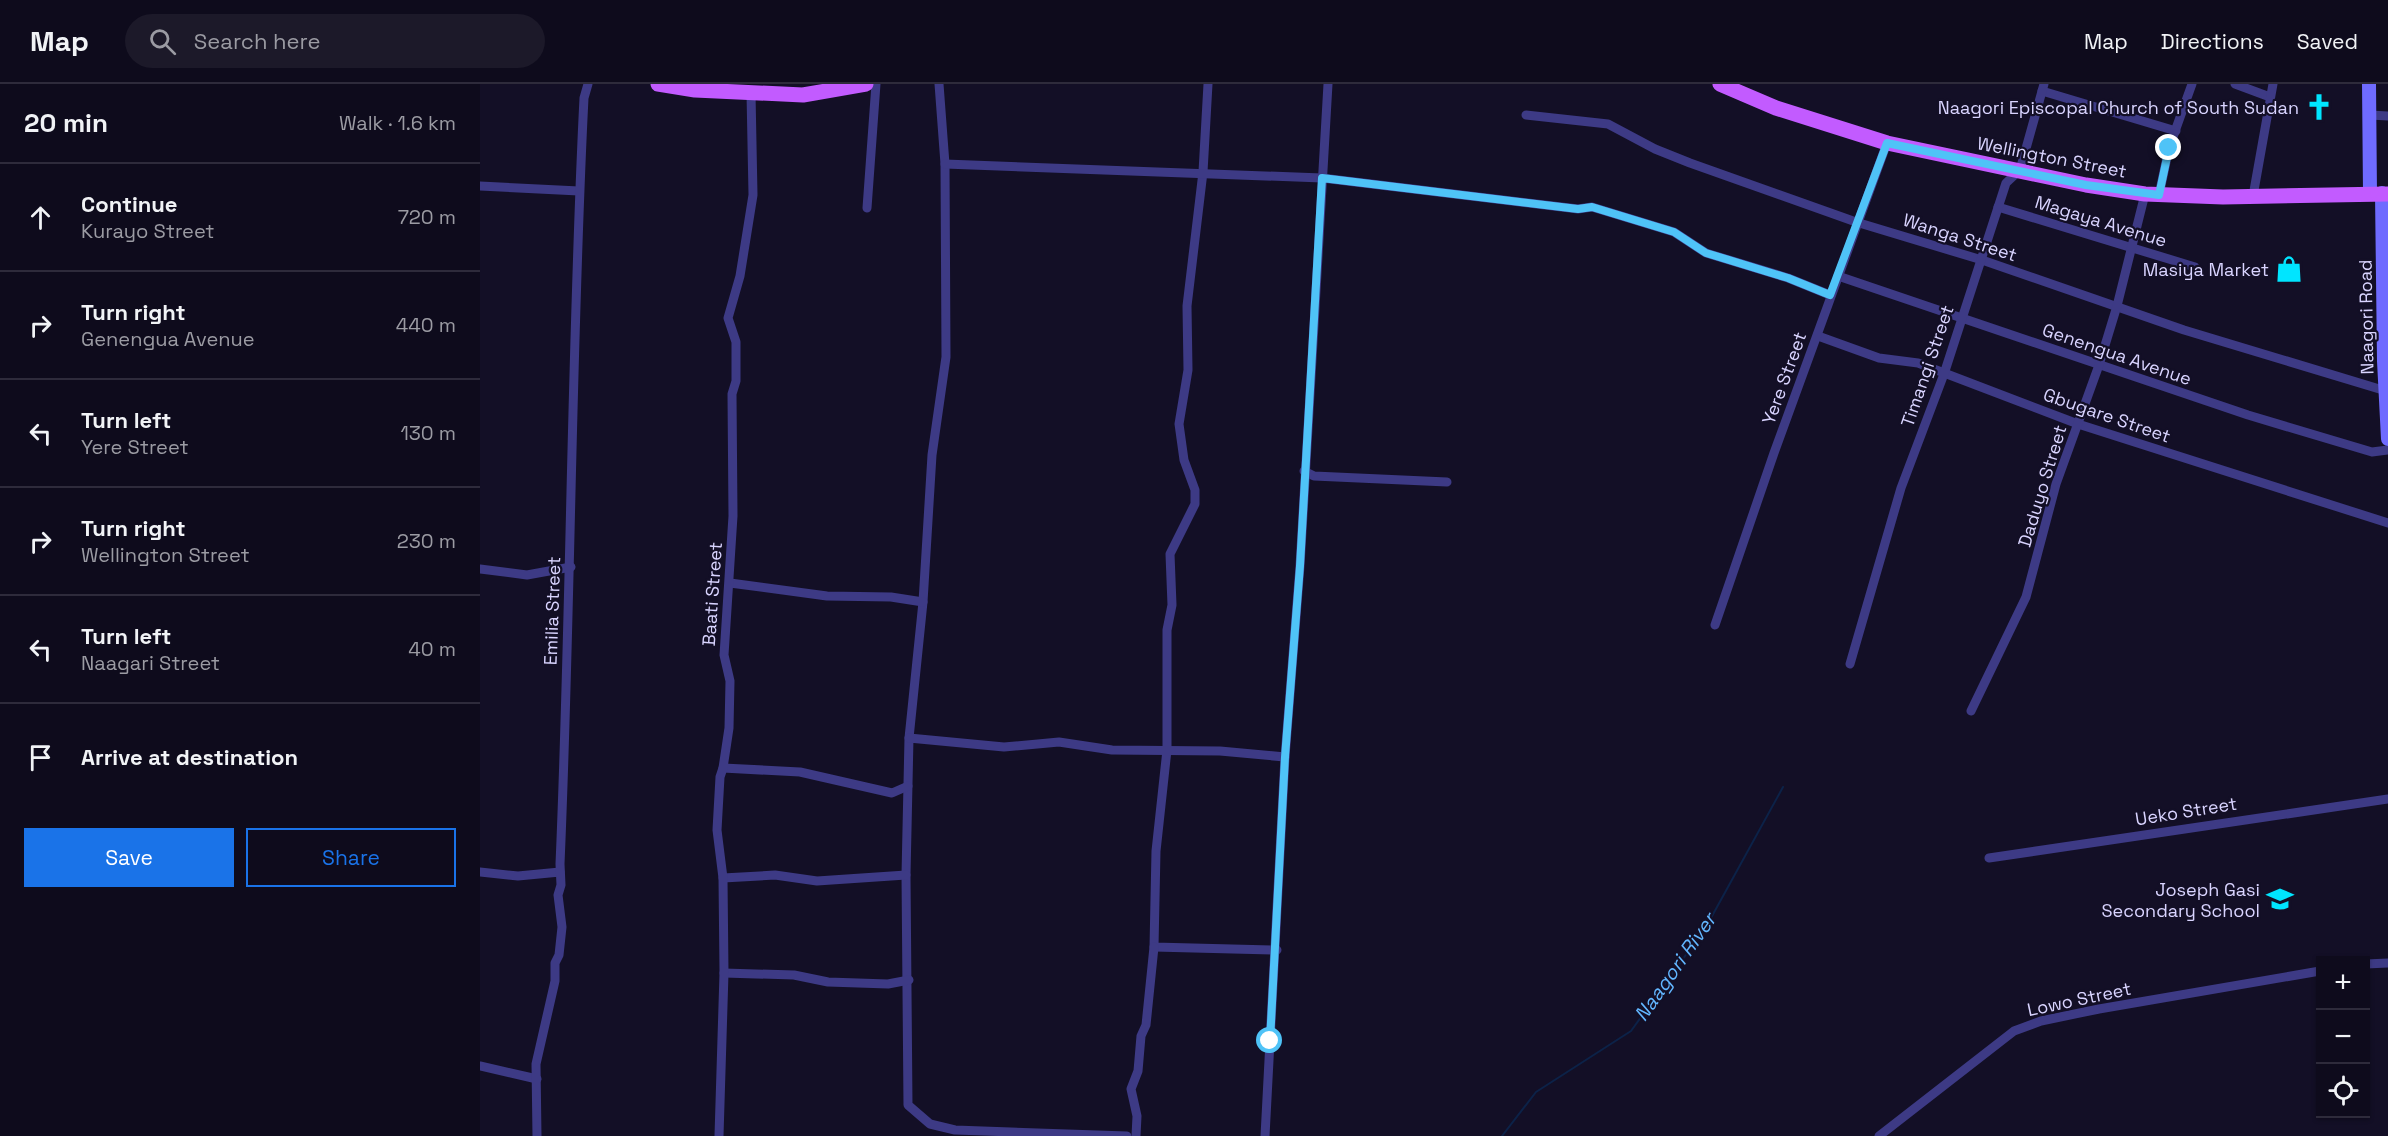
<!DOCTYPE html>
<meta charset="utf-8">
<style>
body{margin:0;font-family:"Space Grotesk",sans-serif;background:#1c1929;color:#f1f3f6}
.controls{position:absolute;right:18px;bottom:18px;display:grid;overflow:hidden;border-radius:0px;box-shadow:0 2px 4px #0004}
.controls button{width:54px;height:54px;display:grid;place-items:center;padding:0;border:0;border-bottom:2px solid #2e2b3b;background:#0e0b1c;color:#f1f3f6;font:30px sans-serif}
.stop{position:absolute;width:18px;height:18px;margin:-14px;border:4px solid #4fc3f7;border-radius:50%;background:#fff}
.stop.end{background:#4fc3f7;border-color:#fff;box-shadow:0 2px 6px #0008}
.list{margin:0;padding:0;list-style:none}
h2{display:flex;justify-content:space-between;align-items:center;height:78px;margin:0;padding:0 24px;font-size:26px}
h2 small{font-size:20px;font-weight:400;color:#9b9ba3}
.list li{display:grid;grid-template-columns:39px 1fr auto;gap:18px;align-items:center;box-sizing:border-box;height:108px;padding:0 24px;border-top:2px solid #2e2b3b}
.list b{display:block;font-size:22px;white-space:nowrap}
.list p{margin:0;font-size:20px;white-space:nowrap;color:#9b9ba3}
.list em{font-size:20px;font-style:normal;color:#9b9ba3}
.actions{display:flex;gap:12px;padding:18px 24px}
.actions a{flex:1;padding:14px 0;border:2px solid #1a73e8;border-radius:0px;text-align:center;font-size:21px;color:#1a73e8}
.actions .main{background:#1a73e8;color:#fff}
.icon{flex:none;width:33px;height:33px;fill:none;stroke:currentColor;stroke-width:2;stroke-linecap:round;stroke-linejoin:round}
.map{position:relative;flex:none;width:1908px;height:1052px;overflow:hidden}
header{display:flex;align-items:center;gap:36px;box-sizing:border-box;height:84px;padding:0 30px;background:#0e0b1c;border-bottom:2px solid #2e2b3b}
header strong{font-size:28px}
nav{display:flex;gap:33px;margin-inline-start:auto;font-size:21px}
.search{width:420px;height:54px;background:#1c1929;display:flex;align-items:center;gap:15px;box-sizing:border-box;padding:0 21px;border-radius:33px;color:#9b9ba3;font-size:22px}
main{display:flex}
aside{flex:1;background:#0e0b1c}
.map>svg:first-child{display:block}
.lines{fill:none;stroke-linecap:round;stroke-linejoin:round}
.stream{stroke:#0c2248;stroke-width:2}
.street{stroke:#3d3a85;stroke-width:9}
.secondary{stroke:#6f6bff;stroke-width:14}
.primary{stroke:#c25bff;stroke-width:15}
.route{stroke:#4fc3f7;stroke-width:8}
.labels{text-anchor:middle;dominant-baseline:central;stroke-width:4.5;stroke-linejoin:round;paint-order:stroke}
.poi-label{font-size:18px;fill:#d9d4ff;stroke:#130f26;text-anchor:end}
.street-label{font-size:18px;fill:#d9d4ff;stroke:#130f26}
.water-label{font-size:20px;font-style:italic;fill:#62b6ff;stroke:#130f26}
</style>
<header>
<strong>Map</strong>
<div class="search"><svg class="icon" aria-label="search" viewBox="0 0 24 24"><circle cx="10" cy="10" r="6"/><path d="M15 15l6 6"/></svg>Search here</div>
<nav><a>Map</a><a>Directions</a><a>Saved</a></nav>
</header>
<main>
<aside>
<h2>20 min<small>Walk · 1.6 km</small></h2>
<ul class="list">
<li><svg class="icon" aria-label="ahead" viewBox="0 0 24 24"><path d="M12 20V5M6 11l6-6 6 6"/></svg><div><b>Continue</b><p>Kurayo Street</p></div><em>720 m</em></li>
<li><svg class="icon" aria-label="right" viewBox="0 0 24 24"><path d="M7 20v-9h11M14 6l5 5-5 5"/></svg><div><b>Turn right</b><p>Genengua Avenue</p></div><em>440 m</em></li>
<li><svg class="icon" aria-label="left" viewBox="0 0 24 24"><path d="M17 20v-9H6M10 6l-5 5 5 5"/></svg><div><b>Turn left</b><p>Yere Street</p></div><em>130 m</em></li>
<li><svg class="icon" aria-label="right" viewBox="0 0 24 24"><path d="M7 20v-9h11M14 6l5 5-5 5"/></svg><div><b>Turn right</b><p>Wellington Street</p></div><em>230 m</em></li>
<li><svg class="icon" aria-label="left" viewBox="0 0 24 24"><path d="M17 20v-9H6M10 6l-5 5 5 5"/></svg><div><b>Turn left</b><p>Naagari Street</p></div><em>40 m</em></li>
<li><svg class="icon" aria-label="arrive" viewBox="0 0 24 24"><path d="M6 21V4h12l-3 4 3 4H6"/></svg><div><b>Arrive at destination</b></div></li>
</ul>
<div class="actions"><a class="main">Save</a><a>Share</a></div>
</aside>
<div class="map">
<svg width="1908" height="1052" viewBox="0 0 1908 1052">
<rect width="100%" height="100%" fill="#130f26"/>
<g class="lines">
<path class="stream" d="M1022 1052 1056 1008 1151 947 1226 843 1303 703"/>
<g class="street">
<path d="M459 0 465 80 466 273 452 371 443 518 429 654 426 791 428 1021 450 1040 475 1046 647 1052"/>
<path d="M728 0 723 88 707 222 708 286 699 340 704 376 715 406V420L690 470 692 521 687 546V666L676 767 674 863 797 866"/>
<path d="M1755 0 1790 13"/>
<path d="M1562 7 1696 47"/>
<path d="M1046 31 1128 40 1175 65 1210 79 1376 138 1502 176 1704 246 1906 307"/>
<path d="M1890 31 1908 32"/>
<path d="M465 80 842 94 1098 125 1112 123 1194 148 1226 169 1308 194 1350 211"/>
<path d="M0 102 99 107"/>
<path d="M1679 111 1689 64 1712 0"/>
<path d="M1773 112 1793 0"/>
<path d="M1518 123 1715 183"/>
<path d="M387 124 396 0"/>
<path d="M1358 192 1768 331 1892 368 1908 366"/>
<path d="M1338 252 1399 274 1438 279 1598 340 1908 439"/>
<path d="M824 387 834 392 967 398"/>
<path d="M0 485 47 491 91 483"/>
<path d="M250 499 347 512 411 513 443 518"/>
<path d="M1235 541 1294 369 1407 59"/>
<path d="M1370 580 1421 404 1464 290 1526 99 1540 86 1564 0"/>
<path d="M1491 627 1546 513 1576 400 1619 281 1637 222 1665 110"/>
<path d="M429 654 524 663 579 658 632 666 740 667 805 673"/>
<path d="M243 684 320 688 412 709 428 702"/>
<path d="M1509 774 1908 715"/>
<path d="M0 788 38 792 80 788"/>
<path d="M243 794 295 791 337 797 426 791"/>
<path d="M1886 880 1908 879"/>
<path d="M244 889 314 891 348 898 408 900 429 896"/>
<path d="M0 982 57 995"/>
<path d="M57 1052 56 980 75 897V879L79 871 82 843 78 811 81 801 80 780C91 524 91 269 104 14L108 0"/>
<path d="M239 1052 244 889 243 794 237 746 240 693 243 684 249 644 250 597 244 571 253 432 252 310 256 297V258L248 234 260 192 273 111 271 9"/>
<path d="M656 1052 657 1032 651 1005 658 987 661 952 666 941 674 863"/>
<path d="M785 1052 805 673 820 482 848 0"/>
<path d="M1399 1052 1534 947 1561 937 1619 925 1840 887"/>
</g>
<g class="secondary">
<path d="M1889 0 1890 109"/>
<path d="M1902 109 1904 277 1908 355"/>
</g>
<g class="primary">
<path d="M178 0 215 6 323 11 386 0"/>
<path d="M1240 0 1296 24 1407 59 1606 101 1665 110 1743 113 1908 110"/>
</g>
</g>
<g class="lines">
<path class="route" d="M790 957 805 673 820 482 842 94 1098 125 1112 123 1194 148 1226 169 1308 194 1350 211 1407 59 1606 101 1679 111 1689 64"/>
</g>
<defs>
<symbol id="church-bare" viewBox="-9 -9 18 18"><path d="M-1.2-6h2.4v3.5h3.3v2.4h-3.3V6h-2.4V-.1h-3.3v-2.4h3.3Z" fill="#00e5ff" stroke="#130f26" stroke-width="2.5" paint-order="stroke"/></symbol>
<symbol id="shop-bare" viewBox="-9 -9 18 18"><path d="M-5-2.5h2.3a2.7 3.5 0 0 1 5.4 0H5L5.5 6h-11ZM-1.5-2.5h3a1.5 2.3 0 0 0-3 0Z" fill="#00e5ff" stroke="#130f26" stroke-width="2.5" paint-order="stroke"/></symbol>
<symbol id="school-bare" viewBox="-9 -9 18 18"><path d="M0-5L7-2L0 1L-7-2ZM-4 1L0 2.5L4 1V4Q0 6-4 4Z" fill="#00e5ff" stroke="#130f26" stroke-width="2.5" paint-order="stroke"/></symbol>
</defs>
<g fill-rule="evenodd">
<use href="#church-bare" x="1820" y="4" width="38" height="38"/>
<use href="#shop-bare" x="1790" y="166" width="38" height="38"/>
<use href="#school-bare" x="1781" y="796" width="38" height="38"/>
</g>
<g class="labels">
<g class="poi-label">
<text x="1819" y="23">Naagori Episcopal Church of South Sudan</text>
<text x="1789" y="185">Masiya Market</text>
<text x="1780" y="805">Joseph Gasi<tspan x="1780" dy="21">Secondary School</tspan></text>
</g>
<g class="street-label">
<text transform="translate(1572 73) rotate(11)">Wellington Street</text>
<text transform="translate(1621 137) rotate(17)">Magaya Avenue</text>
<text transform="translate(1480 153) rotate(18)">Wanga Street</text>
<text transform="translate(1886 233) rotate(-91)">Naagori Road</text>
<text transform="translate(1637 270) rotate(19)">Genengua Avenue</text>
<text transform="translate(1447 282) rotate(-71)">Timangi Street</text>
<text transform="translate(1304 294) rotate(-70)">Yere Street</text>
<text transform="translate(1627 331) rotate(19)">Gbugare Street</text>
<text transform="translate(1562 402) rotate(-73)">Daduyo Street</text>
<text transform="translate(232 510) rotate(-86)">Baati Street</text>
<text transform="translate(72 527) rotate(-88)">Emilia Street</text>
<text transform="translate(1706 727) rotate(-9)">Ueko Street</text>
<text transform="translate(1599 915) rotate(-12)">Lowo Street</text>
</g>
<g class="water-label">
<text transform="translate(1195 883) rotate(-55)">Naagori River</text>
</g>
</g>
</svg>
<div class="controls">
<button>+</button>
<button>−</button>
<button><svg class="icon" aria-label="locate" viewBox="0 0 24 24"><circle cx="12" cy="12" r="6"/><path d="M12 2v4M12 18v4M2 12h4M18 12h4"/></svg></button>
</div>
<div class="stop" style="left:790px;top:957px"></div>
<div class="stop end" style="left:1689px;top:64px"></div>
</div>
</main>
